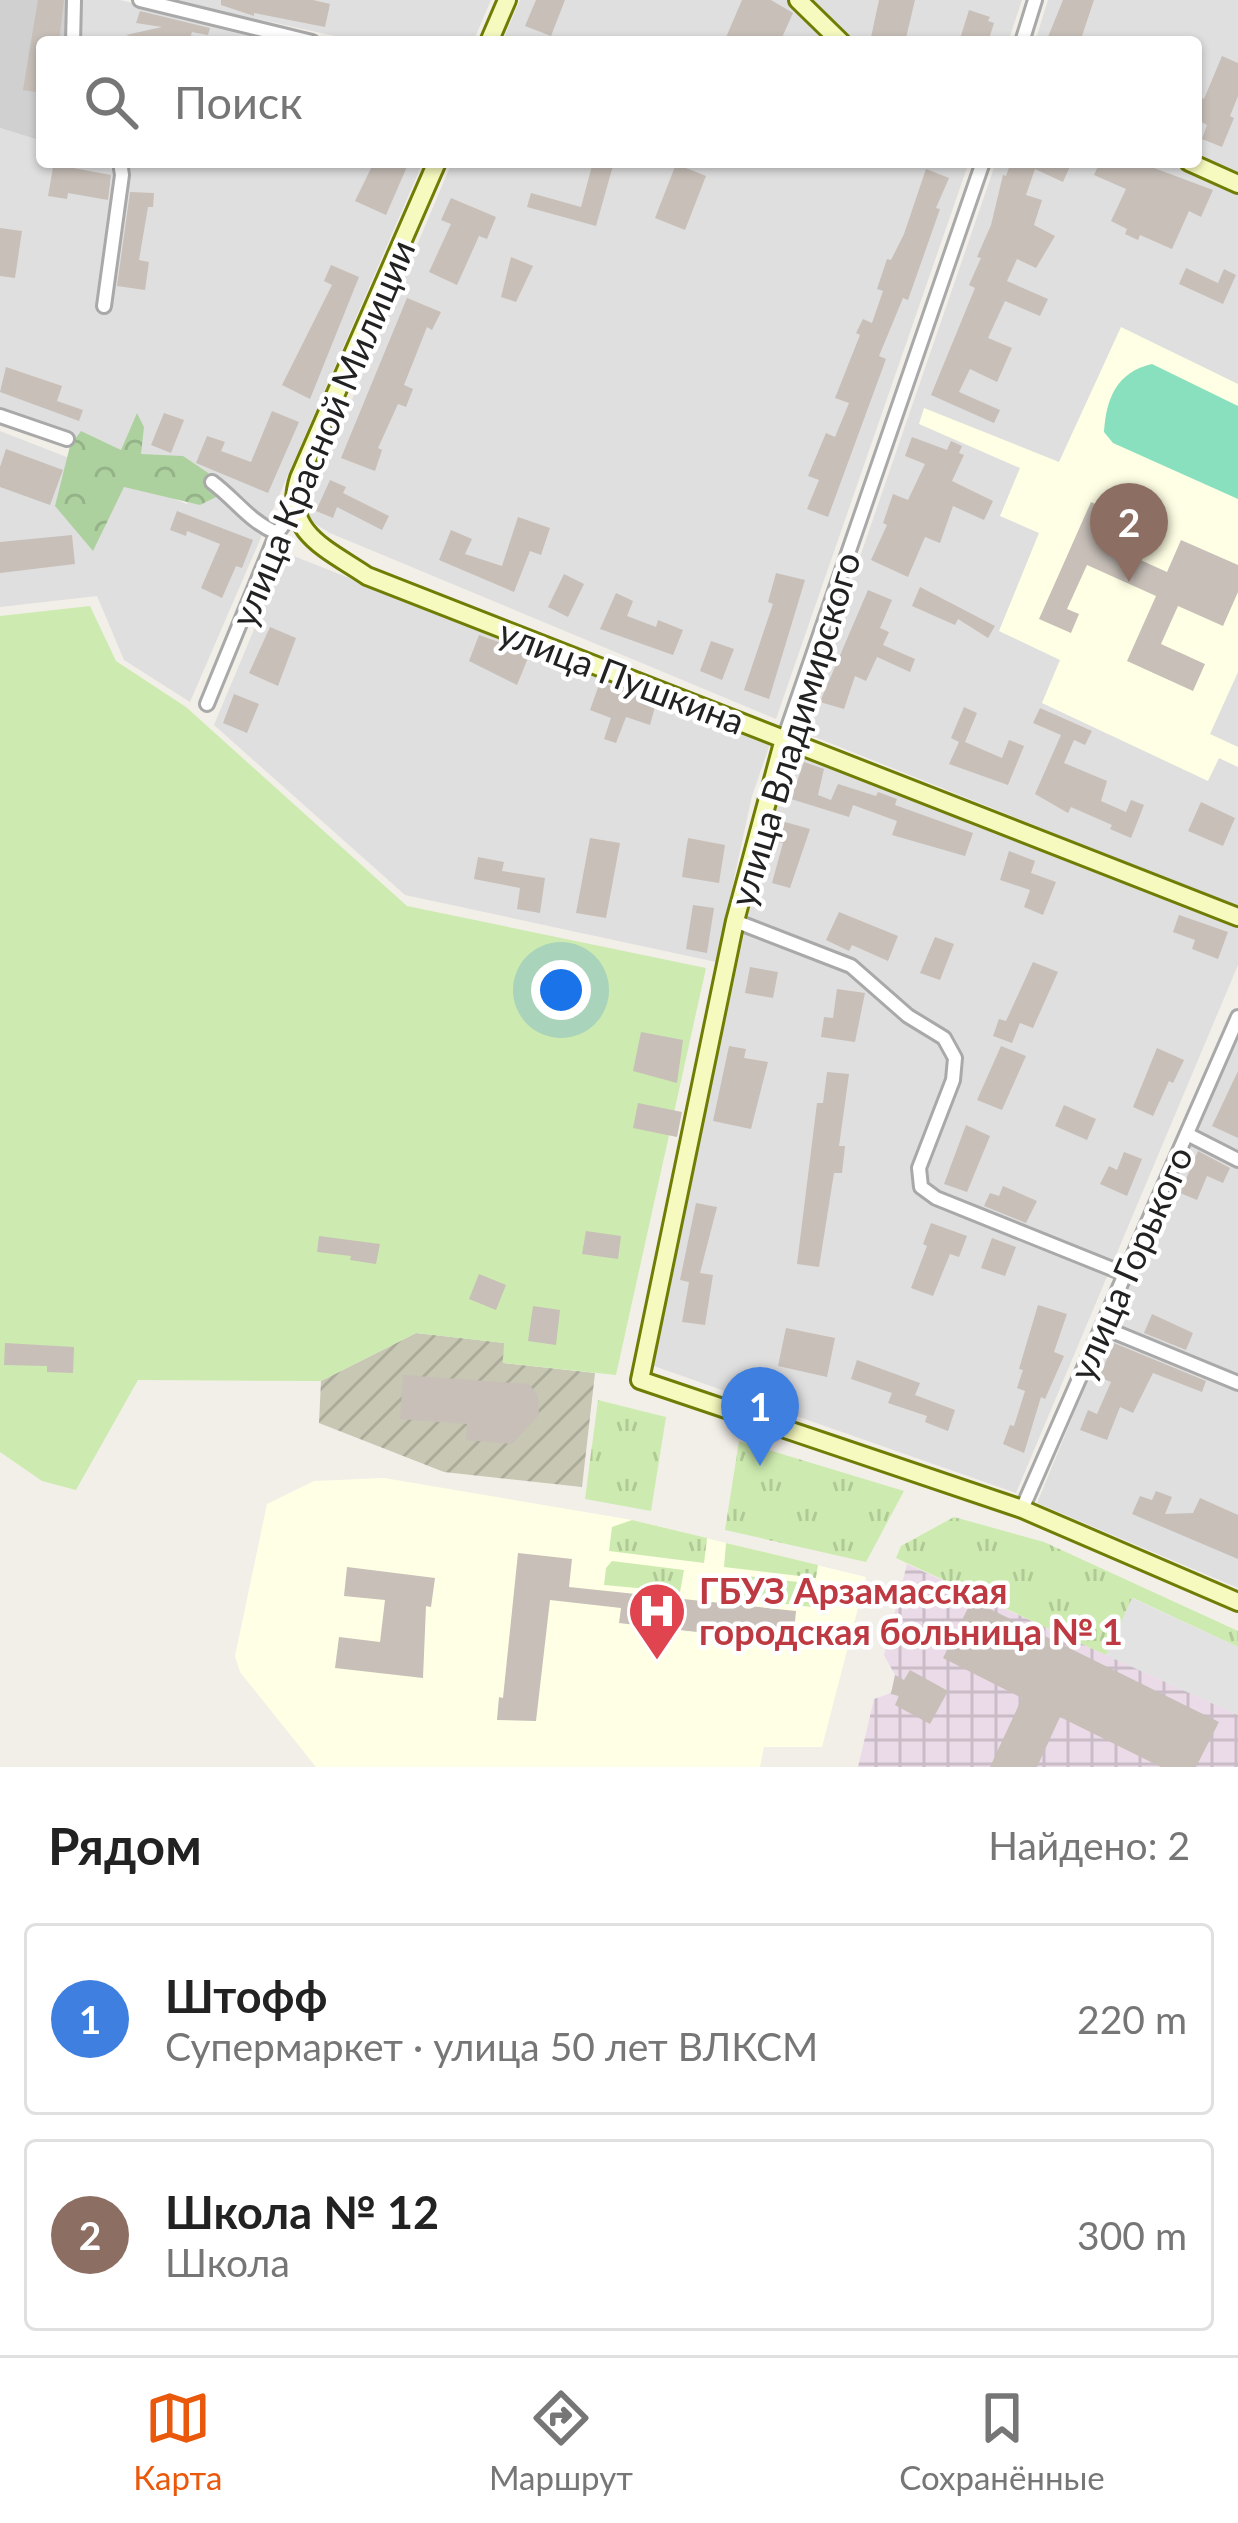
<!DOCTYPE html>
<html lang="ru">
<meta charset="utf-8">
<style>
body{margin:0;font-family:Lato,sans-serif;background:#f6f6f6;color:#222}
.you{position:absolute;left:561px;top:990px;width:42px;height:42px;margin:-30px;border:9px solid #fff;border-radius:50%;background:#1a73e8;box-shadow:0 0 0 18px #1a73e833}
.badge{display:grid;place-items:center;width:78px;height:78px;border-radius:50%;background:#ea580c;color:#fff;font-size:39px;font-weight:700}
.pin{position:absolute;translate:-50% -99px;filter:drop-shadow(0 3px 6px #0008)}
.pin::after{content:'';position:absolute;top:63px;width:42px;height:36px;background:inherit;clip-path:polygon(0 0,100% 0,50% 100%)}
.list{margin:0;padding:0;list-style:none}
h2{display:flex;justify-content:space-between;align-items:center;height:156px;margin:0;padding:0 48px;font-size:51px}
h2 small{font-size:39px;font-weight:400;color:#767676}
.list li{display:grid;grid-template-columns:78px 1fr auto;gap:36px;align-items:center;box-sizing:border-box;height:192px;margin:0 24px 24px;padding:0 24px;border:3px solid #e0e0e0;border-radius:12px}
.list b{display:block;font-size:45px;white-space:nowrap}
.list p{margin:0;font-size:39px;white-space:nowrap;color:#767676}
.list em{font-size:39px;font-style:normal;color:#767676}
.icon{flex:none;width:66px;height:66px;fill:none;stroke:currentColor;stroke-width:2;stroke-linecap:round;stroke-linejoin:round}
.map{position:relative;flex:none;width:1238px;height:1767px;overflow:hidden}
.search{position:absolute;background:#fff;box-shadow:0 3px 9px #0004;left:36px;right:36px;top:36px;height:132px;display:flex;align-items:center;gap:30px;box-sizing:border-box;padding:0 42px;border-radius:12px;color:#767676;font-size:45px}
.sheet{height:588px;background:#fff}
nav{display:flex;justify-content:space-around;align-items:center;box-sizing:border-box;height:168px;border-top:3px solid #e0e0e0;background:#fff;font-size:33px;color:#767676}
nav a{display:grid;justify-items:center;gap:6px}
nav .on{color:#ea580c}
.map>svg:first-child{display:block}
.residential{fill:#e0dfdf}
.industrial{fill:url(#industrial-grid)}
.education{fill:#ffffe5}
.religious{fill:#d0d0d0}
.construction{fill:url(#construction-furrows)}
.grass{fill:url(#grass-tufts)}
.forest{fill:url(#forest-crowns)}
.garden{fill:#cdebb0}
.pitch{fill:#88e0be}
.parking{fill:#e2e2e2}
.building{fill:#c7bfb8}
.lines{fill:none;stroke-linecap:round;stroke-linejoin:round}
.street-casing{stroke:#a9a9a9;stroke-width:18}
.secondary-casing{stroke:#707d05;stroke-width:22}
.street{stroke:#fff;stroke-width:12}
.secondary{stroke:#f7fabf;stroke-width:16}
.labels{text-anchor:middle;dominant-baseline:central;stroke-width:9;stroke-linejoin:round;paint-order:stroke}
.street-label{font-size:36px;fill:#222;stroke:#fff}
.health-label{font-size:36px;font-weight:bold;fill:#be3a42;stroke:#fff;text-anchor:start}
</style>
<div class="map">
<svg width="1238" height="1767" viewBox="0 0 1238 1767">
<defs>
<pattern id="industrial-grid" width="8" height="8" patternUnits="userSpaceOnUse" patternTransform="scale(3)"><rect width="8" height="8" fill="#ebdbe8"/><path d="M0 4h8M4 0v8" fill="none" stroke="#c9bcc7"/></pattern>
<pattern id="construction-furrows" width="10" height="10" patternUnits="userSpaceOnUse" patternTransform="scale(3)"><rect width="10" height="10" fill="#c7c7b4"/><path d="M-1 1l2-2M0 10L10 0M9 11l2-2" fill="none" stroke="#abab9a"/></pattern>
<pattern id="grass-tufts" width="24" height="20" patternUnits="userSpaceOnUse" patternTransform="scale(3)"><rect width="24" height="20" fill="#cdebb0"/><path d="M3 7l-1-3M5 7V3M7 7l1-3M15 17l-1-3M17 17v-4M19 17l1-3" fill="none" stroke="#b0c997"/></pattern>
<pattern id="forest-crowns" width="20" height="18" patternUnits="userSpaceOnUse" patternTransform="scale(3)"><rect width="20" height="18" fill="#add19e"/><path d="M2 6a3 3 0 1 1 6 0M12 15a3 3 0 1 1 6 0" fill="none" stroke="#95b388"/></pattern>
</defs>
<rect width="100%" height="100%" fill="#f2efe9"/>
<g class="residential">
<path d="M79 0H120L284 42H76Z"/>
<path d="M171 0H491L473 42H362Z"/>
<path d="M520 0H788L832 42H502Z"/>
<path d="M810 0H1022L1008 42H850Z"/>
<path d="M1048 0H1238V174L1196 155V42H1035Z"/>
<path d="M0 128 42 141V162H84L125 172 123 162H423L190 702 124 660 97 596 0 607V431L187 504 195 486 0 412Z"/>
<path d="M452 162H969L776 719 330 533 307 519 312 495Z"/>
<path d="M996 162H1166L1238 195V907L800 731Z"/>
<path d="M286 553 770 744 752 796 716 962 405 895 214 725Z"/>
<path d="M794 752 1238 926V965L1016 1493 651 1365 769 818Z"/>
<path d="M1238 1016V1588L1037 1503Z"/>
</g>
<path class="industrial" d="M907 1564 1238 1715V1767H858L874 1699 891 1693 895 1675 884 1655Z"/>
<g class="education">
<path d="M1121 327 1238 384V672L1210 734 1238 747V767L1219 758 1208 781 1042 703 1060 660 999 631 1039 533 1000 516 1020 468 919 424 924 408 1059 462Z"/>
<path d="M384 1478 632 1520 866 1577 822 1747H764L760 1767H316L240 1672 235 1656 267 1504 314 1481Z"/>
</g>
<path class="religious" d="M0 0H68L71 42H42V141L0 128Z"/>
<path class="construction" d="M416 1333 505 1343 503 1363 595 1373 582 1487 444 1472 319 1423 321 1381Z"/>
<g class="grass">
<path d="M598 1400 666 1417 651 1511 585 1499Z"/>
<path d="M739 1441 904 1491 866 1562 725 1530Z"/>
<path d="M954 1517 1044 1542 1238 1631V1647L1133 1598 1106 1655 896 1558 901 1546Z"/>
<path d="M632 1520 707 1538 704 1563 609 1551 612 1527Z"/>
<path d="M726 1543 818 1565 816 1578 724 1567Z"/>
<path d="M612 1561 684 1570 680 1592 604 1585 606 1568Z"/>
<path d="M739 1575 815 1584 812 1607 737 1598Z"/>
</g>
<path class="forest" d="M137 413 144 427 141 454 183 456 232 489 200 505 124 487 93 551 55 506 70 446 81 431 121 450Z"/>
<path class="garden" d="M90 606 116 661 186 707 407 906 706 968 616 1375 503 1363 504 1343 416 1333 321 1381 138 1380 76 1490 42 1481 0 1452V616Z"/>
<path class="pitch" d="M1152 364 1238 406V499L1113 443 1104 432C1106 398 1117 372 1152 364Z"/>
<path class="parking" d="M1132 1598 1238 1647V1715L1106 1655Z"/>
<g class="building">
<path d="M38 0H64L59 42H42V93L23 90Z"/>
<path d="M221 0H313L330 4 325 27 254 13V16L221 5Z"/>
<path d="M536 0H565L551 36 525 26Z"/>
<path d="M742 0H771L793 13 780 42H724Z"/>
<path d="M879 0H915L905 42H870Z"/>
<path d="M1063 0H1094L1080 42H1046Z"/>
<path d="M969 10 990 17 988 21 994 23 988 42H959Z"/>
<path d="M140 11 210 28 208 35 192 32 189 42H154L126 35 162 27 136 23Z"/>
<path d="M1222 56 1238 63V96L1230 116 1234 118 1222 147 1202 139 1207 125 1196 119V95L1204 99Z"/>
<path d="M54 162H74L73 168 111 175 108 200 68 193 67 199 48 196Z"/>
<path d="M374 162H409L386 215 355 201Z"/>
<path d="M593 162H614L596 226 527 207 531 193 581 207Z"/>
<path d="M1011 162H1072L1063 182 1035 169 1026 195 1042 200 1034 225 1055 236 1036 268 1017 259 1007 281 1048 299 1040 316 1005 301 988 338 1012 348 997 382 970 369 959 392 1000 410 994 423 931 395 975 288 969 285 981 258 977 257 991 225 1003 175 1006 176Z"/>
<path d="M1100 162H1138L1213 190 1201 217 1189 211 1172 249 1140 235 1138 240 1125 234 1127 229 1111 221 1126 189 1094 175Z"/>
<path d="M676 164 706 176 685 230 655 218Z"/>
<path d="M926 169 949 178 936 208 940 209 908 300 903 298 879 356 886 359 828 517 807 509 819 480 808 476 826 433 835 437 849 403 835 398 860 335 856 333 863 319 872 323 883 291 877 289 887 259 891 260 904 234Z"/>
<path d="M130 192 154 193 153 207H148L139 260 149 262 145 290 117 286Z"/>
<path d="M451 198 496 217 487 239 479 236 457 285 429 272 451 224 441 220Z"/>
<path d="M0 228 22 231 15 278 0 276Z"/>
<path d="M511 257 533 266 516 302 501 297Z"/>
<path d="M331 265 359 277 310 399 282 385 332 285 324 281Z"/>
<path d="M1186 268 1218 283 1224 269 1236 275 1223 304 1179 284Z"/>
<path d="M407 298 441 312 432 330 427 327 404 385 413 389 406 407 398 404 378 448 382 450 375 471 341 458Z"/>
<path d="M6 367 62 386 57 401 83 410 79 421 0 392Z"/>
<path d="M272 411 299 422 268 493 196 463 207 436 225 442 221 451 251 462Z"/>
<path d="M164 413 184 420 171 453 151 445Z"/>
<path d="M912 437 947 450 951 441 962 446 959 453 964 455 952 481 993 501 984 520 953 506 940 543 925 537 908 577 871 560 887 525 883 523 893 494 908 500 925 464 905 456Z"/>
<path d="M6 449 63 470 50 505 0 487V467Z"/>
<path d="M330 480 346 487 343 493 389 516 382 530 337 507 333 518 316 511Z"/>
<path d="M1091 502 1118 514 1105 544 1167 572 1181 540 1238 565V592L1223 626 1178 606 1161 644 1205 664 1193 691 1127 661 1156 596 1087 565 1067 609 1079 614 1071 633 1039 619Z"/>
<path d="M177 511 253 540 242 568 236 566 222 598 201 588 220 544 187 531 186 536 170 530Z"/>
<path d="M518 517 550 528 541 555 530 551 514 592 439 560 451 530 472 539 465 554 502 566Z"/>
<path d="M72 535 75 564 0 573V542Z"/>
<path d="M776 573 805 580 769 699 744 690 773 604 768 602Z"/>
<path d="M564 574 584 584 568 617 548 607Z"/>
<path d="M920 587 995 626 988 638 958 619 955 625 912 606Z"/>
<path d="M868 590 892 600 880 628 889 632 883 645 915 659 910 672 877 657 866 681 855 676 844 709 820 702Z"/>
<path d="M616 593 633 601 627 616 656 627 658 620 683 630 673 655 600 629Z"/>
<path d="M270 627 296 638 278 686 249 673Z"/>
<path d="M479 635 530 653 517 685 469 661Z"/>
<path d="M711 641 734 649 722 680 700 671Z"/>
<path d="M600 682 656 703 650 725 626 717 616 743 604 739 611 718 590 710Z"/>
<path d="M234 694 259 704 247 733 223 723Z"/>
<path d="M964 707 977 713 965 742 1002 758 1009 740 1024 746 1008 785 949 764 959 742 951 738Z"/>
<path d="M1040 708 1092 731 1085 745 1074 740 1064 763 1107 781 1101 801 1126 812 1131 800 1144 805 1131 838 1110 829 1112 825 1071 807 1068 813 1035 794 1061 735 1033 723Z"/>
<path d="M804 762 824 769 818 795 831 800 838 784 876 796 878 792 897 799 895 805 973 833 965 856 892 835 897 821 853 805 849 817 791 799Z"/>
<path d="M1201 802 1235 818 1223 846 1188 831Z"/>
<path d="M785 822 810 829 790 888 772 883 783 843 779 842Z"/>
<path d="M590 838 620 843 606 918 576 913Z"/>
<path d="M688 838 725 845 719 883 682 877Z"/>
<path d="M1009 851 1035 861 1031 873 1056 882 1043 915 1024 907 1030 890 1000 880Z"/>
<path d="M478 857 504 862 502 871 545 878 540 913 517 909 520 888 474 879Z"/>
<path d="M693 905 714 908 707 953 686 949Z"/>
<path d="M839 912 898 936 888 961 852 945 849 951 826 940Z"/>
<path d="M1179 915 1228 932 1218 959 1192 949 1195 940 1173 932Z"/>
<path d="M935 937 954 944 940 980 920 973Z"/>
<path d="M1033 962 1058 972 1033 1028 1020 1023 1012 1043 993 1036 999 1019 1006 1021Z"/>
<path d="M750 967 778 972 773 998 745 993Z"/>
<path d="M837 989 865 993 855 1042 821 1037 824 1017 833 1018Z"/>
<path d="M641 1032 683 1040 677 1083 633 1071Z"/>
<path d="M729 1046 746 1049 744 1058 768 1062 751 1129 713 1121Z"/>
<path d="M1001 1046 1026 1056 1002 1110 977 1100Z"/>
<path d="M1157 1048 1184 1060 1173 1083 1169 1081 1153 1116 1133 1107Z"/>
<path d="M1238 1071V1138L1212 1126Z"/>
<path d="M827 1072 849 1074 839 1146H845L842 1173H834L819 1267 797 1264 817 1103H823Z"/>
<path d="M638 1103 682 1112 677 1137 633 1128Z"/>
<path d="M1064 1105 1096 1119 1087 1140 1055 1126Z"/>
<path d="M966 1125 990 1136 967 1192 944 1184Z"/>
<path d="M1198 1151 1230 1168 1223 1183 1207 1176 1197 1200 1180 1193Z"/>
<path d="M1124 1152 1142 1159 1127 1196 1100 1184 1109 1166 1117 1170Z"/>
<path d="M1003 1186 1037 1201 1026 1223 984 1206 990 1193 999 1196Z"/>
<path d="M696 1203 717 1207 700 1273 713 1275 705 1325 682 1322 689 1282 680 1280Z"/>
<path d="M931 1223 967 1236 959 1257 950 1254 933 1296 911 1288 927 1246 923 1244Z"/>
<path d="M586 1231 621 1236 618 1259 582 1254Z"/>
<path d="M319 1236 380 1244 376 1264 350 1260 351 1256 317 1252Z"/>
<path d="M992 1238 1016 1247 1005 1276 981 1268Z"/>
<path d="M479 1274 506 1285 496 1310 469 1299Z"/>
<path d="M1038 1305 1067 1314 1054 1352 1064 1356 1045 1399 1041 1397 1024 1453 1003 1444 1010 1425 1014 1426 1025 1391 1017 1388 1023 1370 1019 1369Z"/>
<path d="M533 1306 560 1310 556 1345 528 1341Z"/>
<path d="M1152 1314 1193 1333 1186 1350 1144 1333Z"/>
<path d="M786 1328 835 1338 827 1377 778 1366Z"/>
<path d="M5 1343 74 1347 73 1373 47 1372V1366L4 1365Z"/>
<path d="M1114 1343 1206 1381 1202 1392 1153 1373 1133 1413 1120 1407 1107 1440 1080 1430 1088 1410 1097 1414 1111 1382 1099 1377Z"/>
<path d="M857 1360 920 1383 915 1395 955 1410 948 1431 925 1422 927 1416 888 1403 892 1393 851 1379Z"/>
<path d="M403 1375 529 1384 538 1396 539 1415 512 1444 466 1440 467 1424 400 1419Z"/>
<path d="M1156 1491 1172 1497 1165 1514 1193 1513 1200 1498 1238 1515V1559L1132 1514 1140 1496 1152 1500Z"/>
<path d="M518 1553 572 1559 569 1587 796 1611 793 1643 619 1623 621 1608 550 1600 536 1721 497 1720 499 1697 503 1698Z"/>
<path d="M347 1567 435 1578 431 1607 426 1606 423 1678 335 1668 339 1637 380 1642 385 1600 344 1596Z"/>
<path d="M972 1600 1219 1722 1196 1767H1161L1060 1717 1037 1767H990L1022 1698 943 1658Z"/>
<path d="M910 1670 948 1691 930 1724 895 1705 899 1696 891 1694 895 1675 904 1680Z"/>
</g>
<g class="lines">
<defs>
<g id="street">
<path d="M140 0 312 42"/>
<path d="M73 42 74 0"/>
<path d="M1022 42 1035 0"/>
<path d="M104 306 122 175 120 162"/>
<path d="M0 416 67 439"/>
<path d="M212 482C236 500 250 522 277 533"/>
<path d="M207 704 277 533 294 511"/>
<path d="M784 739 983 162"/>
<path d="M735 921 851 966 908 1016 944 1038 955 1058 953 1080 919 1168 921 1187 936 1198 1125 1274"/>
<path d="M1187 1134 1238 1160"/>
<path d="M1102 1327 1238 1383"/>
<path d="M1022 1509 1238 1017"/>
</g>
<g id="secondary">
<path d="M798 0 841 42"/>
<path d="M489 42 507 0"/>
<path d="M437 162 299 478C281 532 329 550 367 576L1238 917"/>
<path d="M1189 162 1238 184"/>
<path d="M784 739 735 921 640 1380 1022 1509 1238 1602"/>
</g>
</defs>
<use href="#street" class="street-casing"/>
<use href="#secondary" class="secondary-casing"/>
<use href="#street" class="street"/>
<use href="#secondary" class="secondary"/>
</g>
<defs>
<symbol id="hospital-pin" viewBox="-11 -11 22 30"><path d="M0 17L-7.5 6A9.5 9.5 0 1 1 7.5 6Z" fill="#e0444e" stroke="#fff"/><path d="M-5-5h3v3.5h4V-5h3V5h-3V1.5h-4V5h-3Z" fill="#fff"/></symbol>
</defs>
<g fill-rule="evenodd">
<use href="#hospital-pin" x="624" y="1578" width="66" height="90"/>
</g>
<g class="labels">
<g class="street-label">
<text transform="translate(322 433) rotate(-67)">улица Красной Милиции</text>
<text transform="translate(622 676) rotate(21)">улица Пушкина</text>
<text transform="translate(794 729) rotate(-73)">улица Владимирского</text>
<text transform="translate(1130 1263) rotate(-66)">улица Горького</text>
</g>
<g class="health-label">
<text x="699" y="1590">ГБУЗ Арзамасская<tspan x="699" dy="41">городская больница № 1</tspan></text>
</g>
</g>
</svg>
<div class="you"></div>
<div class="pin badge" style="left:760px;top:1466px;background:#3f7fe0">1</div>
<div class="pin badge" style="left:1129px;top:582px;background:#8d6e63">2</div>
<div class="search"><svg class="icon" aria-label="search" viewBox="0 0 24 24"><circle cx="10" cy="10" r="6"/><path d="M15 15l6 6"/></svg>Поиск</div>
</div>
<section class="sheet">
<h2>Рядом<small>Найдено: 2</small></h2>
<ul class="list">
<li><span class="badge" style="background:#3f7fe0">1</span><div><b>Штофф</b><p>Супермаркет · улица 50 лет ВЛКСМ</p></div><em>220 m</em></li>
<li><span class="badge" style="background:#8d6e63">2</span><div><b>Школа № 12</b><p>Школа</p></div><em>300 m</em></li>
</ul>
</section>
<nav>
<a class="on"><svg class="icon" aria-label="map" viewBox="0 0 24 24"><path d="M3 6l6-2 6 2 6-2v14l-6 2-6-2-6 2zM9 4v14M15 6v14"/></svg>Карта</a>
<a><svg class="icon" aria-label="directions" viewBox="0 0 24 24"><path d="M12 3l9 9-9 9-9-9zM9 14v-3h6M13 9l2 2-2 2"/></svg>Маршрут</a>
<a><svg class="icon" aria-label="saved" viewBox="0 0 24 24"><path d="M7 4h10v16l-5-4-5 4z"/></svg>Сохранённые</a>
</nav>
